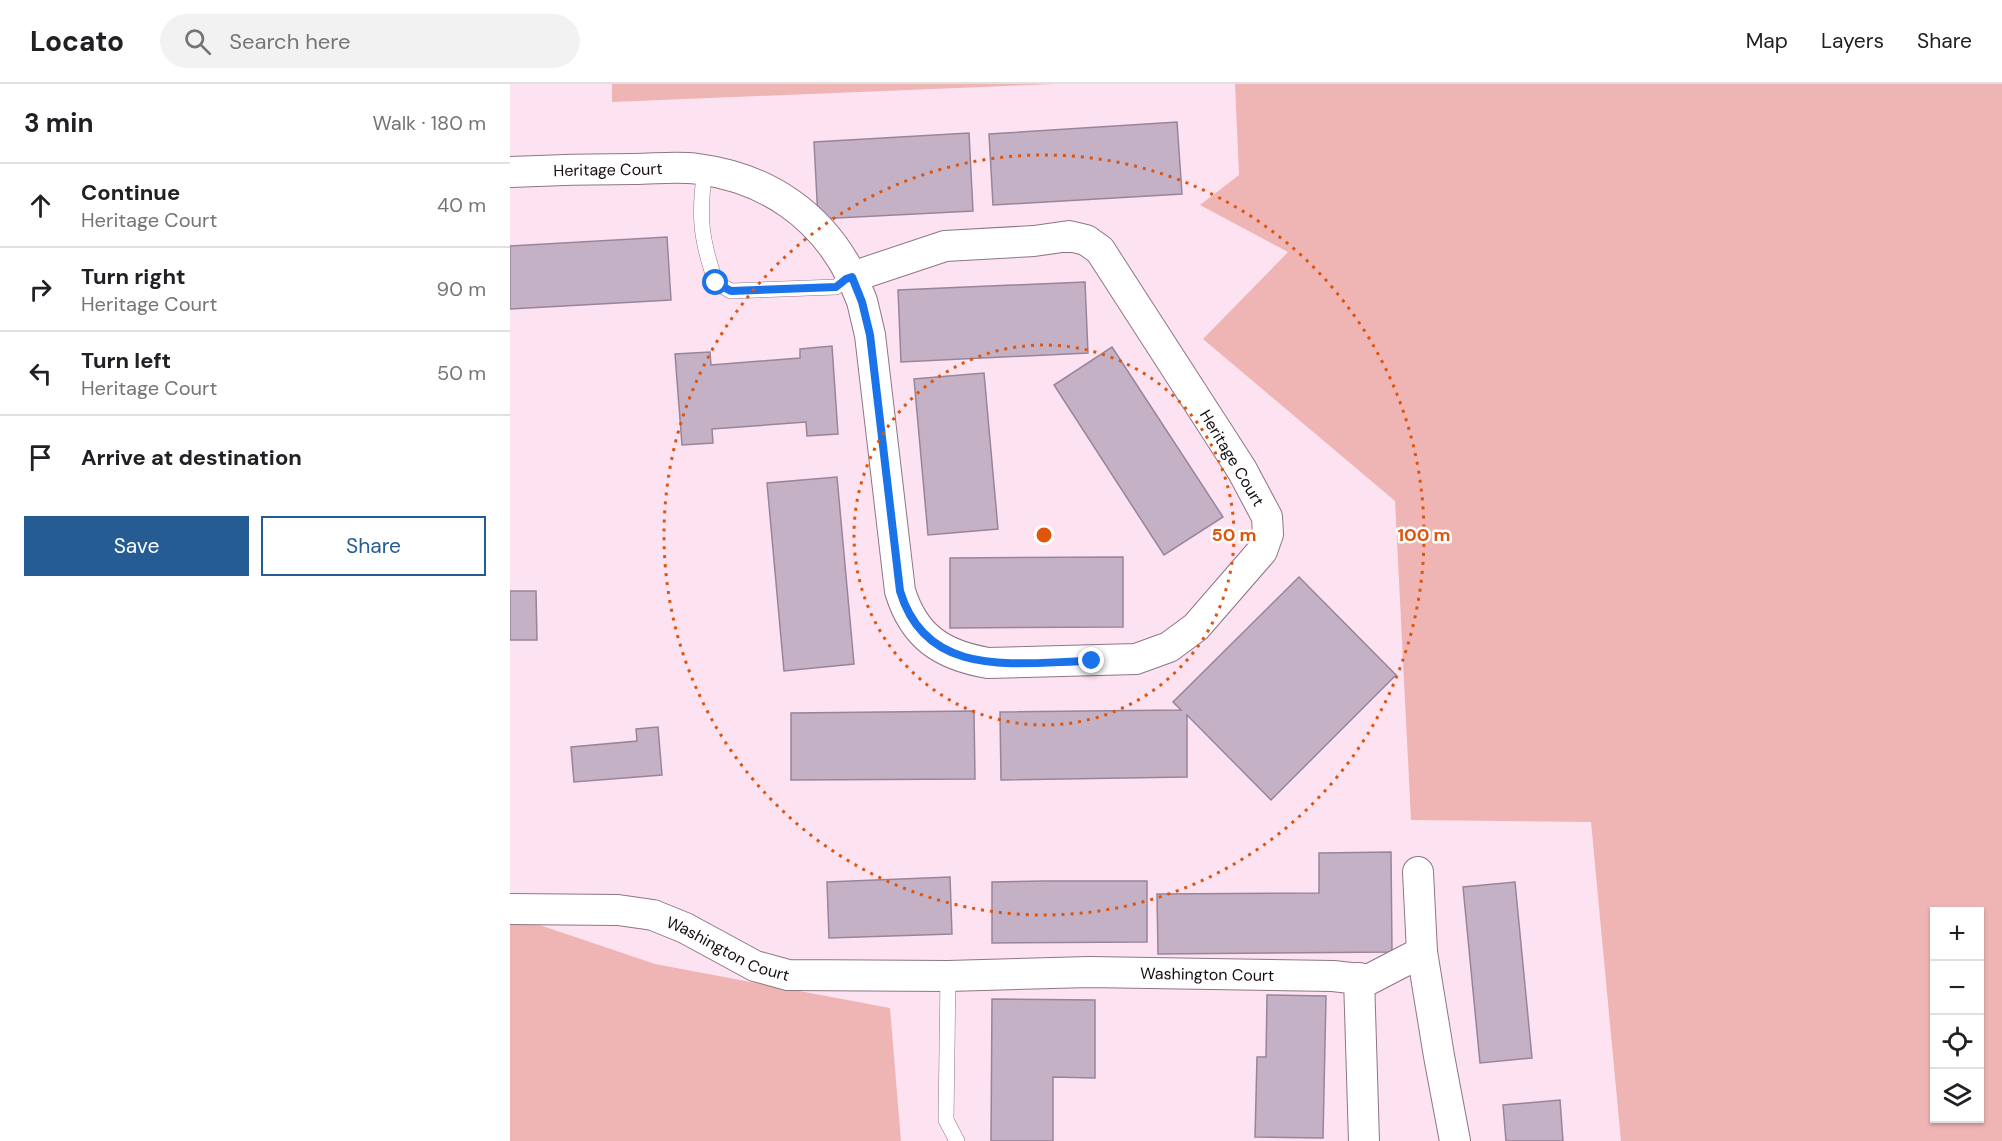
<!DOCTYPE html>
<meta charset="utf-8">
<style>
body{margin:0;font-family:"DM Sans",sans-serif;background:#f2f2f2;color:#202124}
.controls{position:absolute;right:18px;bottom:18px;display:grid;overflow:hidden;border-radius:0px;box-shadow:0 2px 4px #0004}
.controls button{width:54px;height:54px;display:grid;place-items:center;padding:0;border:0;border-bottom:2px solid #e0e0e0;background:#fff;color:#202124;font:30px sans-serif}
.stop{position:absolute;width:18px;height:18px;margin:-14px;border:4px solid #1a73e8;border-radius:50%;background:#fff}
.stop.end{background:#1a73e8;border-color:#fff;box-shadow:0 2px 6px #0008}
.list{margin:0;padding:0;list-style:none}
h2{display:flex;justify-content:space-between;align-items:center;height:78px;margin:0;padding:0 24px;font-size:26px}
h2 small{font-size:20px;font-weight:400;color:#757577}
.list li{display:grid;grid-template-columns:39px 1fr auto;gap:18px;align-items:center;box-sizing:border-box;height:84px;padding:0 24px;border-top:2px solid #e0e0e0}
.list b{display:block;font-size:22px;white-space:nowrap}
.list p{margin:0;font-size:20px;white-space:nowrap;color:#757577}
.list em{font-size:20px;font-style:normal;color:#757577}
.actions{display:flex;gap:12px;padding:18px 24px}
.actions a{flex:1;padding:14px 0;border:2px solid #255c94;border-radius:0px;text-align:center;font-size:21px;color:#255c94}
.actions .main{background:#255c94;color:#fff}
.icon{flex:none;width:33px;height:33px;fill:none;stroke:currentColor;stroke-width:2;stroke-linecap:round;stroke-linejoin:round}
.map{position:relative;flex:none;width:1492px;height:1057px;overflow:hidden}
header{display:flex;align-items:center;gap:36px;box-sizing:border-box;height:84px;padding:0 30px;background:#fff;border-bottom:2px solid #e0e0e0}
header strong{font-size:28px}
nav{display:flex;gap:33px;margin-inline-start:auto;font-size:21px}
.search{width:420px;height:54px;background:#f2f2f2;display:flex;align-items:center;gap:15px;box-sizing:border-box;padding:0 21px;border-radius:33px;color:#757577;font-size:22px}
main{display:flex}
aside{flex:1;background:#fff}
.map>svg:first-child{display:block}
.green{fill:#efb5b4;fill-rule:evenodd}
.building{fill:#c5b1c6;stroke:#988599;stroke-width:1.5}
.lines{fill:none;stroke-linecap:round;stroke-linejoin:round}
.lane-casing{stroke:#8e7684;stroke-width:16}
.street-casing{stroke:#8e7684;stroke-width:32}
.lane{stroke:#fff;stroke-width:15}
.street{stroke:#fff;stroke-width:30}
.route{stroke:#1a73e8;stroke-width:8}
.ring{fill:none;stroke:#de550c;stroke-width:3;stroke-dasharray:3 6}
.labels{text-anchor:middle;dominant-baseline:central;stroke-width:5;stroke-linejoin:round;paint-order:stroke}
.street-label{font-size:16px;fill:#160d12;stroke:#fff}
.centre{fill:#de550c;stroke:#fff;stroke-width:3}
.ring-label{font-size:18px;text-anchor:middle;font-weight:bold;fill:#de550c;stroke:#fff;stroke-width:5;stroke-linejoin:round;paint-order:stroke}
</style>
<header>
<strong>Locato</strong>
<div class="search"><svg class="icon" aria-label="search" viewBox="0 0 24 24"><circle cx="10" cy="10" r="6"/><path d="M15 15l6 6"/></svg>Search here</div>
<nav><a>Map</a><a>Layers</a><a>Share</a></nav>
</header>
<main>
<aside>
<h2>3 min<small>Walk · 180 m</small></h2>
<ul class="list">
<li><svg class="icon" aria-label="ahead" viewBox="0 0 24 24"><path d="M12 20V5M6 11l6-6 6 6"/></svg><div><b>Continue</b><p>Heritage Court</p></div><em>40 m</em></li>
<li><svg class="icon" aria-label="right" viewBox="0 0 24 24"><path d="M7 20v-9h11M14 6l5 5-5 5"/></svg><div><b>Turn right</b><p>Heritage Court</p></div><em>90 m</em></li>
<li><svg class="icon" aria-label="left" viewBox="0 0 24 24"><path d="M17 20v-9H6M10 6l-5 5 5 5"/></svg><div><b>Turn left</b><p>Heritage Court</p></div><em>50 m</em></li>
<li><svg class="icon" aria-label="arrive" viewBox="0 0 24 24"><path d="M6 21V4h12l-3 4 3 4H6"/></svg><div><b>Arrive at destination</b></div></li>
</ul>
<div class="actions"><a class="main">Save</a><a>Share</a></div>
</aside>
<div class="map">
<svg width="1492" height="1057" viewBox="0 0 1492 1057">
<rect width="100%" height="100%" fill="#fde2f1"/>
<g class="green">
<path d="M102 0H545L102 18Z"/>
<path d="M725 0H1492V1057H1111L1081 738 901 736 885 417 693 255 778 168 690 121 729 91ZM1424 828H1470V1034H1424Z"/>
<path d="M0 831 145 880 380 924 391 1057H0Z"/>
</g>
<g class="building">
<path d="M667 38 672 110 483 121 479 50Z"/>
<path d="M459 49 463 127 308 135 304 58Z"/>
<path d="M157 153 161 216 0 225V162Z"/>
<path d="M575 198 578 269 391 278 388 206Z"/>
<path d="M322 262 328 350 297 352 296 338 202 345 203 359 172 361 165 270 200 268 201 281 290 274V265Z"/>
<path d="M602 263 713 433 654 471 544 301Z"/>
<path d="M474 289 488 445 418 451 404 295Z"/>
<path d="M327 393 344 580 274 587 257 399Z"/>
<path d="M613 473V543L440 544V474Z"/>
<path d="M789 493 886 591 761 716 677 631V693L491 696 490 628 671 626 663 618Z"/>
<path d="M0 507H26L27 556H0Z"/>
<path d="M464 627 465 695 281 696V629Z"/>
<path d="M148 643 152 691 64 698 61 663 127 657 126 645Z"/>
<path d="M881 768 882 868 648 870 647 810 809 809V769Z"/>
<path d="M440 793 442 850 319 854 317 798Z"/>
<path d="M534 797H637V858L482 859V798Z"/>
<path d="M1005 798 1022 974 970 979 953 803Z"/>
<path d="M757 911 816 912 813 1054 745 1053 747 973H756Z"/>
<path d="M482 915 585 916V994L543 993V1057H481Z"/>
<path d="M1050 1016 1053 1057H996L993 1021Z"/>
</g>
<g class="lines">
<defs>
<g id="lane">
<path d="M195 86C188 132 191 156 206 199L221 207 326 203 336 195 342 193"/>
<path d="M438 892 436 1036 447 1057"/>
</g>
<g id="street">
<path id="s1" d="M0 88C41 86 82 85 124 85 145 85 167 82 188 85 257 94 311 131 342 193"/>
<path d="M559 152 576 156 590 166 732 386 757 433 758 450 752 467 686 543 659 563 626 575 478 579C432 571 404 553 390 507L360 251 352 217 342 193 435 162 524 157Z"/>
<path id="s2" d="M0 825 108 826 143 831 175 844 245 882 278 891 438 892 579 888 823 892 858 896 912 868 908 788"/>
<path d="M912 868 929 972 945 1057"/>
<path d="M849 894 854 1057"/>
</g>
</defs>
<use href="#lane" class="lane-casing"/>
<use href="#street" class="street-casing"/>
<use href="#lane" class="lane"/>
<use href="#street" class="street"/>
</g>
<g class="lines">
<path class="route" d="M206 199 221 207 326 203 336 195 342 193 352 218 360 251 390 507C417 597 508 578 582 577"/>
</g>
<g class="ring">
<circle cx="534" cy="451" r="190"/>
<circle cx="534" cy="451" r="380"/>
</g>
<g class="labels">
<g class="street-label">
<text stroke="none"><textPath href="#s1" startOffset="98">Heritage Court</textPath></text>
<text transform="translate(722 374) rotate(59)">Heritage Court</text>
<text stroke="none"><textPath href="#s2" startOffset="226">Washington Court</textPath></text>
<text stroke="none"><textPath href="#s2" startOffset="711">Washington Court</textPath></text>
</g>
</g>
<circle cx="534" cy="451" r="9" class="centre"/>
<g class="ring-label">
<text x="724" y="457">50 m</text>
<text x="914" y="457">100 m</text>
</g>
</svg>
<div class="controls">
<button>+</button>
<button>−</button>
<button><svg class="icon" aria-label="locate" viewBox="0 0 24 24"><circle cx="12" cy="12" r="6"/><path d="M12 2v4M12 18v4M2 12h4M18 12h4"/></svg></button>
<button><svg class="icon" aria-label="layers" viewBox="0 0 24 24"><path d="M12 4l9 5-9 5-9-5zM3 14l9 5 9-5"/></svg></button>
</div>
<div class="stop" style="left:206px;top:199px"></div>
<div class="stop end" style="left:582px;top:577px"></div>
</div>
</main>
